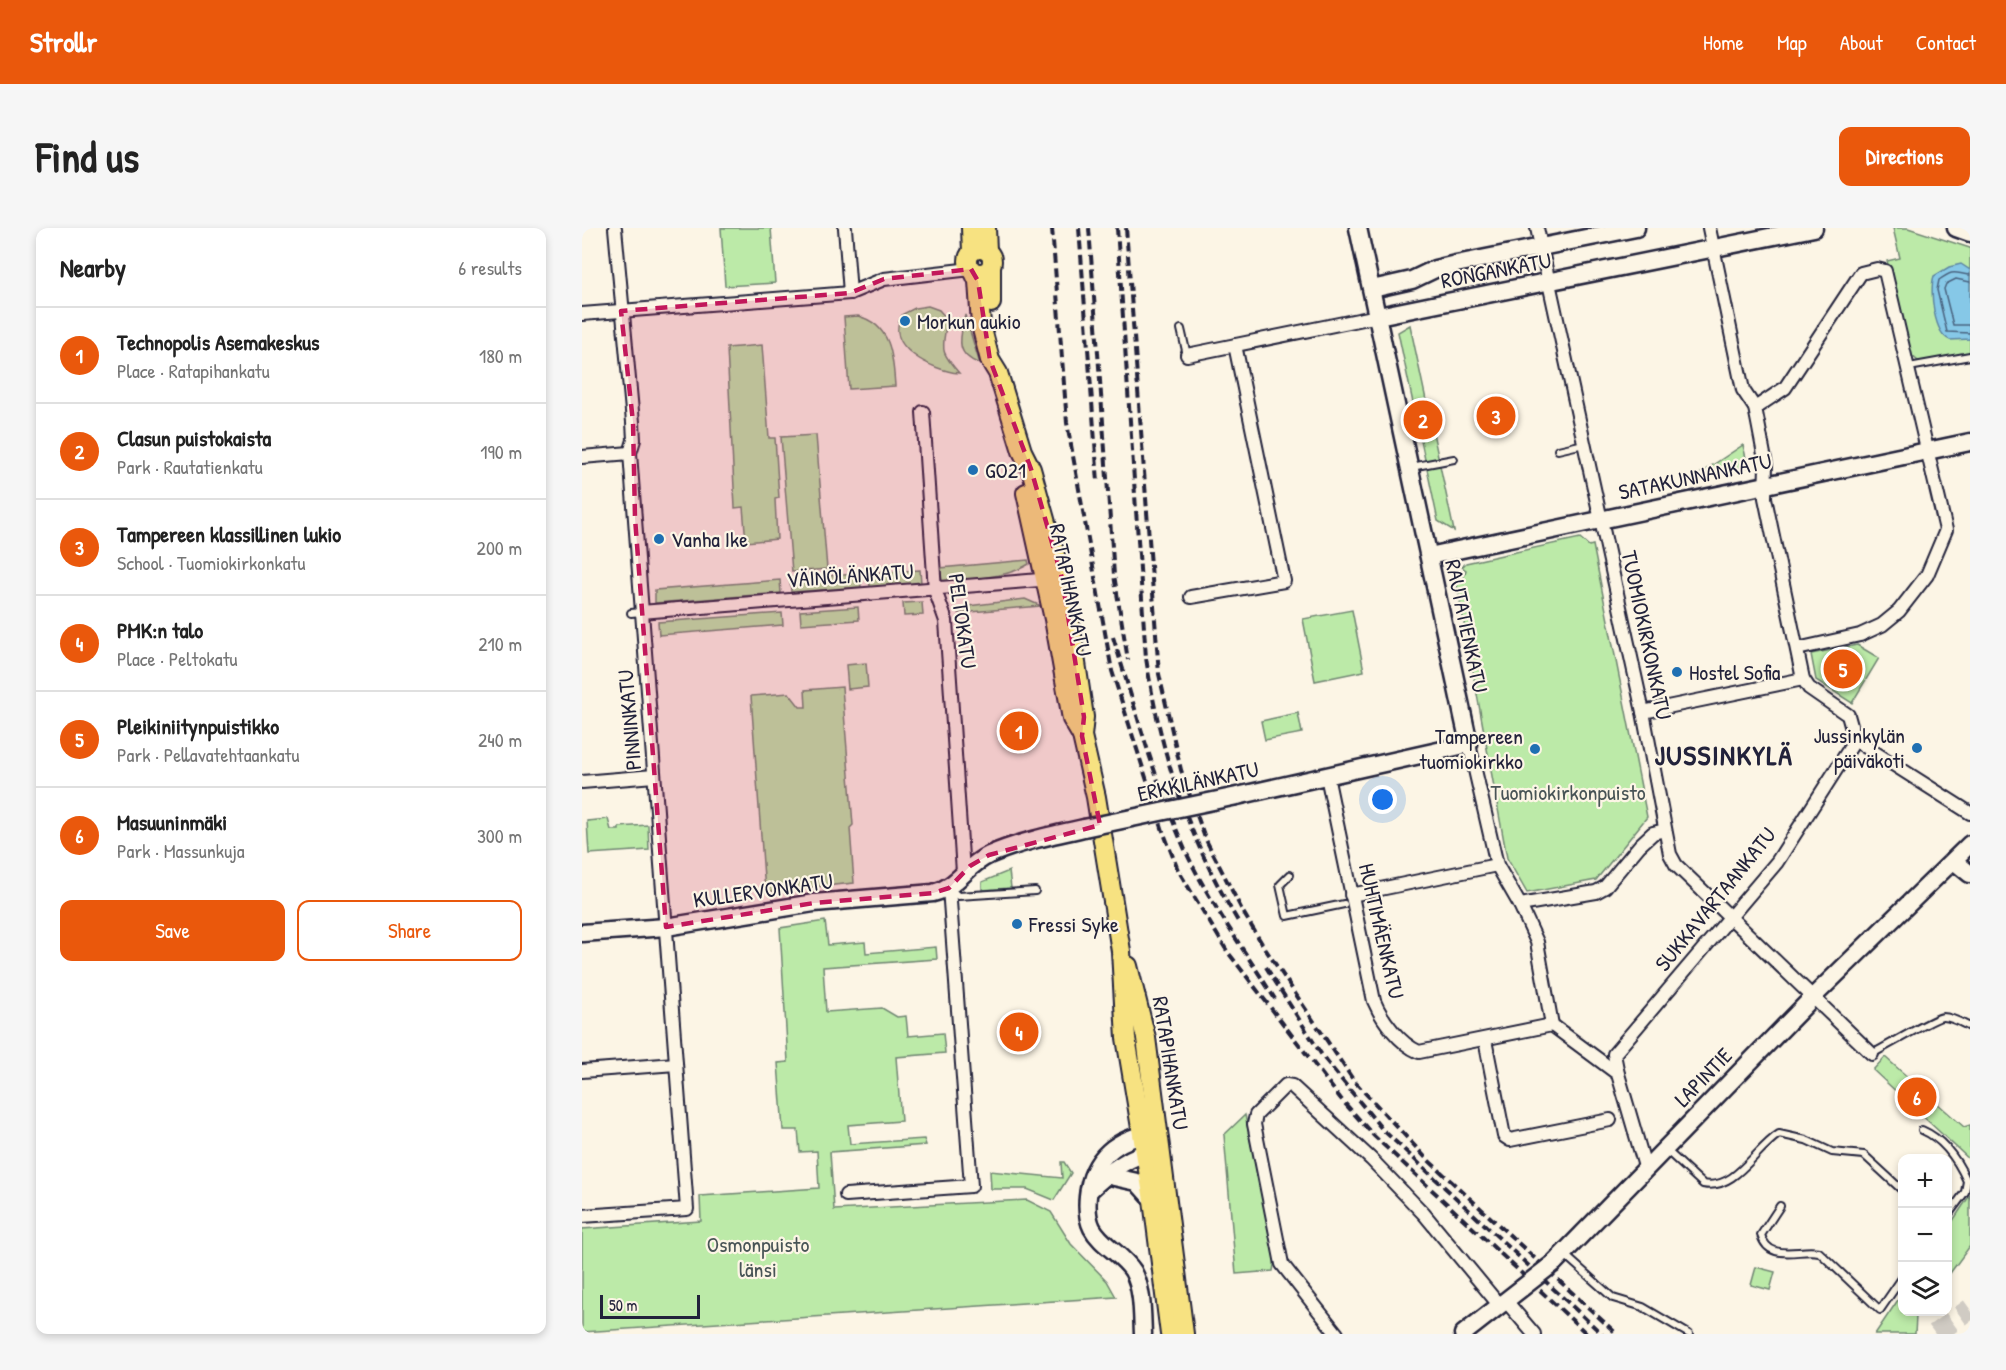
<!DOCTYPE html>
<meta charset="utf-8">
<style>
body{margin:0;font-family:"Patrick Hand",sans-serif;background:#f6f6f6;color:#222}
.controls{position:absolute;right:18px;bottom:18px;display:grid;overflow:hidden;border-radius:12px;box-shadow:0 3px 9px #0003}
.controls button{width:54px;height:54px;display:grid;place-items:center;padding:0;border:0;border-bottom:2px solid #e0e0e0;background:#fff;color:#222;font:30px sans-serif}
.scale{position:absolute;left:18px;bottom:15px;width:100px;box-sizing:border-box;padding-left:6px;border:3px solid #22223b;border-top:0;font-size:16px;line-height:21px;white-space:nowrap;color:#22223b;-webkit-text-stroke:4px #fcf5e5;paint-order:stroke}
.you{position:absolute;left:801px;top:572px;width:21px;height:21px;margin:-15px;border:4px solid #fff;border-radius:50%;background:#1a73e8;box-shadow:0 0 0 9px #1a73e833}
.badge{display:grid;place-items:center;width:39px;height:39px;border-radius:50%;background:#ea580c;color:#fff;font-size:20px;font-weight:700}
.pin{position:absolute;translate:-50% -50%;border:3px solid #fff;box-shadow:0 2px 6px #0006}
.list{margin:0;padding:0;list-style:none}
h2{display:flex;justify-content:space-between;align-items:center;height:78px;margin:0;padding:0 24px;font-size:26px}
h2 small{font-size:20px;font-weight:400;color:#767676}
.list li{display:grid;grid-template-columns:39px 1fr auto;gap:18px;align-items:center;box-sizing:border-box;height:96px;padding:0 24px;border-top:2px solid #e0e0e0}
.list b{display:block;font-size:22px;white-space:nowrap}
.list p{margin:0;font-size:20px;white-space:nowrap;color:#767676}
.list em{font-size:20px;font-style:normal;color:#767676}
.actions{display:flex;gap:12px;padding:18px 24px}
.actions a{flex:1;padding:14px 0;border:2px solid #ea580c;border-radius:12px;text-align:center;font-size:21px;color:#ea580c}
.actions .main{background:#ea580c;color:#fff}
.icon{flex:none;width:33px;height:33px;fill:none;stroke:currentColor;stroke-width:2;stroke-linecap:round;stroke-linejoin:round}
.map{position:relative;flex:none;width:1388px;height:1106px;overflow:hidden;border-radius:12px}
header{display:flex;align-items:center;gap:36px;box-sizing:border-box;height:84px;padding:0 30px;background:#ea580c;color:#fff}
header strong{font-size:28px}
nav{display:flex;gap:33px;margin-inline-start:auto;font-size:21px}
.intro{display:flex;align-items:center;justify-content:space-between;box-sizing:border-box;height:144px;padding:0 36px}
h1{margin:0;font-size:42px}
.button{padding:15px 27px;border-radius:12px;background:#ea580c;color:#fff;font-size:21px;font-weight:700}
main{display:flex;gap:36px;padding:0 36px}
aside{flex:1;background:#fff;border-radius:12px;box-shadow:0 3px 9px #0003}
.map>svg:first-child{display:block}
.green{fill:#bceaa8;stroke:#6f8672;stroke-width:1.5}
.water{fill:#86c8e7;stroke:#5e86a2;stroke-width:1.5}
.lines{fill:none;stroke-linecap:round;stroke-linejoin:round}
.shore{stroke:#4a6480;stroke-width:1.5}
.highway-tunnel{stroke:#d0cbc3;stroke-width:21;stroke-dasharray:21 10;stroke-linecap:butt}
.lane-casing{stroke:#22223b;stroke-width:10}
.street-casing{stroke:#22223b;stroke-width:16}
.secondary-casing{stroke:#22223b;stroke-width:21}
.primary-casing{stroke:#22223b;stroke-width:22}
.lane{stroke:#fcf5e5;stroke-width:6}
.street{stroke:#fcf5e5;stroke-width:12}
.secondary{stroke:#fcf5e5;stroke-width:16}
.primary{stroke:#f7e281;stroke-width:18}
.rail{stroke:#22223b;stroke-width:4;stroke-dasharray:9 4.5;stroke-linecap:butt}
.secondary-bridge-casing{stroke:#22223b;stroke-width:21;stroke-linecap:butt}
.secondary-bridge{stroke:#fcf5e5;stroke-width:16}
.marked{fill:#c2185b;fill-opacity:0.2;stroke:#c2185b;stroke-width:4.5;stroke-dasharray:12 8;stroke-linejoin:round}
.poi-dot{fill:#1f6fb2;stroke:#fcf5e5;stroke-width:2}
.labels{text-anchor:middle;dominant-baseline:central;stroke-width:4.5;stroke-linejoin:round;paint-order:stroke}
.street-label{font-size:22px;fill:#22223b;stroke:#fcf5e5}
.poi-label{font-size:22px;fill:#22223b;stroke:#fcf5e5;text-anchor:start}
.park-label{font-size:22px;fill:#485456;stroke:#fcf5e5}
.district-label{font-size:28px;font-weight:bold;letter-spacing:1.5px;fill:#22223b;stroke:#fcf5e5}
</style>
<header>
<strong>Strollr</strong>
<nav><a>Home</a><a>Map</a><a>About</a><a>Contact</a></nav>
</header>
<div class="intro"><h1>Find us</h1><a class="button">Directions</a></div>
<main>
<aside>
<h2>Nearby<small>6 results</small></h2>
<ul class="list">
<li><span class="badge">1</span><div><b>Technopolis Asemakeskus</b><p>Place · Ratapihankatu</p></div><em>180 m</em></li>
<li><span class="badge">2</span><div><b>Clasun puistokaista</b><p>Park · Rautatienkatu</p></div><em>190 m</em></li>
<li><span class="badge">3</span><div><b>Tampereen klassillinen lukio</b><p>School · Tuomiokirkonkatu</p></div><em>200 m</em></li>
<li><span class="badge">4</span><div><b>PMK:n talo</b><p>Place · Peltokatu</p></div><em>210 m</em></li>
<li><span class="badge">5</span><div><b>Pleikiniitynpuistikko</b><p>Park · Pellavatehtaankatu</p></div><em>240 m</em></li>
<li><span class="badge">6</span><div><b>Masuuninmäki</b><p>Park · Massunkuja</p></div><em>300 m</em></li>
</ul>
<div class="actions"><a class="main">Save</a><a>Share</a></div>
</aside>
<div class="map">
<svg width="1388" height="1106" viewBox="0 0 1388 1106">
<rect width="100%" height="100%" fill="#fcf5e5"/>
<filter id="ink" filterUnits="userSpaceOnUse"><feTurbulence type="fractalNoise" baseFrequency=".0167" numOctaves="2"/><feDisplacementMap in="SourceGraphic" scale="12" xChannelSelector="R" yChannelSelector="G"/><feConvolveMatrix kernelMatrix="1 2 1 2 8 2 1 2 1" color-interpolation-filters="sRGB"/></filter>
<g filter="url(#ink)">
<g class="green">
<path d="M139 0H189L193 55 143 58Z"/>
<path d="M1311 0H1326L1388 20V126L1355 133H1336L1328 126 1305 33 1318 30Z"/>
<path d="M346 78 357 82 365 91C361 122 356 121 377 145 352 143 299 118 321 86L333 80Z"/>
<path d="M383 87 398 136C372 126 378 111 383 87Z"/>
<path d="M276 88C310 97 311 129 313 158L267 161 262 89Z"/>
<path d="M828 97 872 303 856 293 816 104Z"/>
<path d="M180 117 187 210H193L197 270 193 271 195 311 164 314 161 279 153 280 145 120Z"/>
<path d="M234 207 245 341 210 344 199 209Z"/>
<path d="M1161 217 1166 239 1121 248 1119 245Z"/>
<path d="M998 310 1007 318 1011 317 1065 589 1014 652 945 665 925 630 875 357 878 351H881L884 342 880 339 884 335Z"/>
<path d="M446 332 447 336C423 351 388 350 360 354L358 340Z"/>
<path d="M338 342 339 355 288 359 287 345Z"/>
<path d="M278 346 279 359 209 364 208 350Z"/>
<path d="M198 352 199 365 73 375V362Z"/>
<path d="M443 371 459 378 377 385 386 378Z"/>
<path d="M340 374 341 387 322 388 321 375Z"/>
<path d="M276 379 277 392 219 396 218 383Z"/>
<path d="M770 382 782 443 733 453 721 391Z"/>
<path d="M200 385 201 397 77 407 76 394Z"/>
<path d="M1275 417 1297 430 1270 475 1234 452 1229 426Z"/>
<path d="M284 435 286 459 266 461 264 437Z"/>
<path d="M260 459 271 597 268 600 272 655 183 664 169 468 207 465 218 479H224L223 462Z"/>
<path d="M716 485 720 505 683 512 679 493Z"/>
<path d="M26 591 29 602H37V599L66 597 67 622 7 626 5 593Z"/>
<path d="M427 643 429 660 400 662V654Z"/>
<path d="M243 693 246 717 283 714 284 725 354 719 355 731 241 739 244 784 300 780 315 789 324 788 326 808 361 805 363 825 314 829 319 893 266 897 268 916 342 911 344 917 248 924 252 982 445 972 469 984 489 1016 525 1053 534 1069 0 1104V1001L119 993 118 968 237 960 235 923 218 924 216 902H201L196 835 206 834 198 700Z"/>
<path d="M1303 829 1382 899 1388 897V932L1291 842Z"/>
<path d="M663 887 693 1031 691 1043 654 1046 642 907Z"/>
<path d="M479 934H482L489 945 472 972 445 961H409L408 943 480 950Z"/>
<path d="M1388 967V1018L1366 1048V1000Z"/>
<path d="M1174 1039 1193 1044 1188 1062 1169 1057Z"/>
<path d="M1320 1066V1084H1338L1334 1088 1333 1106H1293Z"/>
</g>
<path class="water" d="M1379 36 1388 42V111L1368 112C1352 106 1347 63 1352 48L1367 39Z"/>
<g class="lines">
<g class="shore">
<path d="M1388 47C1371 45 1373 41 1357 52L1355 62 1365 104 1388 105"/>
<path d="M1388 54 1374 51 1364 56 1362 61 1371 97H1388"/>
</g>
<path class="highway-tunnel" d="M1353 1106 1388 1081"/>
<defs>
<g id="lane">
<path d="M599 101 605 127"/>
<path d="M1327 139 1388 128"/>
<path d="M976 222 1002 216"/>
<path d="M829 239 872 231"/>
<path d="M49 385 59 384"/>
<path d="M708 647 698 657 705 688 762 676"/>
<path d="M368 661 376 668 453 663"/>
<path d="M1290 826C1300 821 1355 788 1361 789 1370 789 1380 795 1388 799"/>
<path d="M1340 902C1361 911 1376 933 1385 953L1383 964 1366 987"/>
<path d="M1083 921 1121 956C1153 963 1173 921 1197 906L1224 912 1250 924 1282 927 1320 962"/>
<path d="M1198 978 1179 1007C1187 1035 1217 1020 1237 1024L1298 1082 1320 1050"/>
<path d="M983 1027 1031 1070 1061 1079 1107 1106"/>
</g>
<g id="street">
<path d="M263 0 268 65"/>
<path d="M955 0 1061 484 1088 626 1094 637 1290 826"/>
<path d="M1127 0 1161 162 1173 180 1176 195 1184 237 1183 270 1221 451 1227 460 1266 487 1273 512"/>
<path d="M0 86 268 65 302 51 389 41"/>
<path d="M605 127 796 88"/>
<path d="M1173 180 1203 160 1279 45 1295 41 1303 43 1364 302 1345 347 1317 383 1300 397 1278 407 1215 421"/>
<path d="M341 184 353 362 364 393 365 408 381 644"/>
<path d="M0 229 48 225"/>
<path d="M609 369 702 353 653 117"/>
<path d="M59 384 470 351"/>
<path d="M1061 484 1221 451"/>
<path d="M1273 512 1388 585"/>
<path d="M887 516 915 637 938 677 955 714 970 797"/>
<path d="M745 548 792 773C800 792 818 816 837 824L970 797"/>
<path d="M0 554 72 548"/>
<path d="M769 667 915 637"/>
<path d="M938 677 1014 664 1023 659 1058 617 1071 605 1083 602"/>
<path d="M970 797 1036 846 1064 942"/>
<path d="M903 812 922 908 928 912 1028 892"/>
<path d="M0 843 94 836"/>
<path d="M1036 846 1032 826 1195 634 1273 512"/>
<path d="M264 967 389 958 367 660"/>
<path d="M0 988 105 981 48 225 52 212 51 194 33 0"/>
<path d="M924 1073 952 1106"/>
<path d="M755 1106 700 1036 672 896 674 887 704 857 710 858 789 931 842 986 918 1078"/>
</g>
<g id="secondary">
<path d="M1374 0 1388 5"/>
<path d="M790 61 830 52 853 41 874 36 1054 0"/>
<path d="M796 88 1232 0"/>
<path d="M847 328 1388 214"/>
<path d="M655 568 887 516 776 0"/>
<path d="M1372 633 1388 646"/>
<path d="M0 705 84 699 232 675 351 665C376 659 383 638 407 627 437 614 470 607 502 600"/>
<path d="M523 947 555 954 571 972"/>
<path d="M507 963C528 943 547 927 576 922"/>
<path d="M972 1035 1232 768 1388 616"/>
<path d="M561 1106C560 1086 561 1061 551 1043 540 1026 519 1017 510 1000 505 990 505 978 506 968 510 929 535 910 572 905"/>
<path d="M881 1106 940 1060"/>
</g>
<g id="primary">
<path d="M389 0 390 24"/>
<path d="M404 0 405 23"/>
<circle cx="398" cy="33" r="12"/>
<path d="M392 44 396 53 399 97 408 132 416 145 440 223 449 241 484 367 502 489 500 508 514 569 539 723 544 810 571 972 588 1106"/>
<path d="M409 75V40"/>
<path d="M444 265 472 391 490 491 500 508"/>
<path d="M546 738 564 810 602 1106"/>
</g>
</defs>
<use href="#lane" class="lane-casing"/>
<use href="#street" class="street-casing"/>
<use href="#secondary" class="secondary-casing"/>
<use href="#primary" class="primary-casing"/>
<use href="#lane" class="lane"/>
<use href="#street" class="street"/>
<use href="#secondary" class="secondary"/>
<use href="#primary" class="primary"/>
<g class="rail">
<path d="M470 0 485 195 530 443 581 603 596 642 645 723 759 871 792 908 1005 1106"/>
<path d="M497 0 516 254"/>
<path d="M507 0 532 347 546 432"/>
<path d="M535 0 564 430C579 528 606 610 657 695"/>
<path d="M544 0 577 446 599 542 623 610 661 684 682 719 772 853 844 930 1035 1106"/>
<path d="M531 409C554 482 573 556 605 626 629 677 663 723 693 771"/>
<path d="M684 739 741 829 800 901 1020 1106"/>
</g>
<defs>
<g id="secondary-bridge">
<path d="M502 600 655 568"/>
<path d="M940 1060 972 1035"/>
</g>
</defs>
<use href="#secondary-bridge" class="secondary-bridge-casing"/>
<use href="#secondary-bridge" class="secondary-bridge"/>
</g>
</g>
<path class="marked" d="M389 41 396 53 408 132 449 241 480 350 502 489 500 508 518 597 407 627 388 638 367 660 351 665 232 675 84 699 53 290 51 194 39 83 268 65 302 51Z"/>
<g class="poi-dot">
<circle cx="323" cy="93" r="6"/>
<circle cx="391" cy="242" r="6"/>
<circle cx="77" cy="311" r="6"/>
<circle cx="1095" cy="444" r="6"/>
<circle cx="1335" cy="520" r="6"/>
<circle cx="953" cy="521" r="6"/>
<circle cx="435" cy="696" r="6"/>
</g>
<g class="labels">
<g class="street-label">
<text transform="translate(914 42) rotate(-11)">RONGANKATU</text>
<text transform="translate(1113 248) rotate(-12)">SATAKUNNANKATU</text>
<text transform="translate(268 347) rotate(-4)">VÄINÖLÄNKATU</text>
<text transform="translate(489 362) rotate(78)">RATAPIHANKATU</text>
<text transform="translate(381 393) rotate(82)">PELTOKATU</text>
<text transform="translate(885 398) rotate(78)">RAUTATIENKATU</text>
<text transform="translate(1065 407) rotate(78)">TUOMIOKIRKONKATU</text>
<text transform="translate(47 492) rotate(-95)">PINNINKATU</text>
<text transform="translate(616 553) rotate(-12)">ERKKILÄNKATU</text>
<text transform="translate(181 662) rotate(-8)">KULLERVONKATU</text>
<text transform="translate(1133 671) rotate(-51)">SUKKAVARTAANKATU</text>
<text transform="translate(800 703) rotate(77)">HUHTIMÄENKATU</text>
<text transform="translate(589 835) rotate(81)">RATAPIHANKATU</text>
<text transform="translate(1121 849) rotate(-46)">LAPINTIE</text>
</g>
<g class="poi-label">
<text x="335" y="93">Morkun aukio</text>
<text x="403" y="242">GO21</text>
<text x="89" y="311">Vanha Ike</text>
<text x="1107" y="444">Hostel Sofia</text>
<text x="1323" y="507" text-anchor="end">Jussinkylän<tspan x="1323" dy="25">päiväkoti</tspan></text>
<text x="941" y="508" text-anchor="end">Tampereen<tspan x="941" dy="25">tuomiokirkko</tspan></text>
<text x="447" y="696">Fressi Syke</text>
</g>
<g class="park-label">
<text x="986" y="564">Tuomiokirkonpuisto</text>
<text x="176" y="1016">Osmonpuisto<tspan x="176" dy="25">länsi</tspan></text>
</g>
<g class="district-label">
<text x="1142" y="527">JUSSINKYLÄ</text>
</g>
</g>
</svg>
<div class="controls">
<button>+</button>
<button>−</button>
<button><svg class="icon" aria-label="layers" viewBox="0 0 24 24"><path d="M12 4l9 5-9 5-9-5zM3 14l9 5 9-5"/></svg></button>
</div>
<div class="scale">50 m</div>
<div class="you"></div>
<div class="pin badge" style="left:437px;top:503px">1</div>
<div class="pin badge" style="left:841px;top:192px">2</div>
<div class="pin badge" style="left:914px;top:188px">3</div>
<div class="pin badge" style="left:437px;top:804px">4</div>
<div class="pin badge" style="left:1261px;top:441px">5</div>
<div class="pin badge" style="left:1335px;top:869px">6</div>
</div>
</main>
